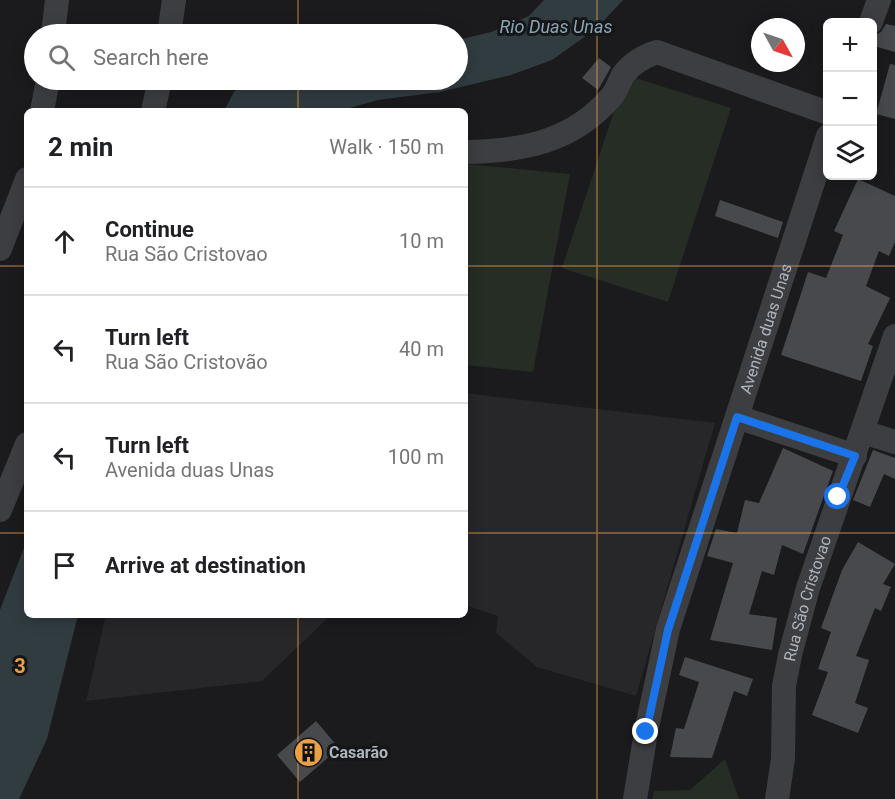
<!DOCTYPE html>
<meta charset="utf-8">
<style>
body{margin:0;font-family:Roboto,sans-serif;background:#f6f6f6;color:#202124}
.controls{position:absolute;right:18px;top:18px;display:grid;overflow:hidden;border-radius:9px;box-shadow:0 3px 15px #0003}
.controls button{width:54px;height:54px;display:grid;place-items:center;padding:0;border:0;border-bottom:2px solid #e0e0e0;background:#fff;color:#202124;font:30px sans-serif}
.compass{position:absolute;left:751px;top:18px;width:54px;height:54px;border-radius:50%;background:#fff;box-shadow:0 3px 15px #0003;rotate:130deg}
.stop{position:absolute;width:18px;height:18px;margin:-14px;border:4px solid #1a73e8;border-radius:50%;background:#fff}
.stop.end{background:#1a73e8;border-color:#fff;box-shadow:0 2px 6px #0008}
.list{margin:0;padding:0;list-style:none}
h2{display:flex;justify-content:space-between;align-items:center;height:78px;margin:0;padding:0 24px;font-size:26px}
h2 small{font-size:20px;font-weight:400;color:#757577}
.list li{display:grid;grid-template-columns:39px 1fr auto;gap:18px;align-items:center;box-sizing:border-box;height:108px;padding:0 24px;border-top:2px solid #e0e0e0}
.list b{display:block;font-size:22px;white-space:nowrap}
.list p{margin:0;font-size:20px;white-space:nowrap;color:#757577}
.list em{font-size:20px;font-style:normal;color:#757577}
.icon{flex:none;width:33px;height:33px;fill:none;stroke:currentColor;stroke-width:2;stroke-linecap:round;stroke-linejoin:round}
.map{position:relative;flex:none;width:895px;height:799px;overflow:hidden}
.search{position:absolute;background:#fff;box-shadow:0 3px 15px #0003;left:24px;top:24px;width:444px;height:66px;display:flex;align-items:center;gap:15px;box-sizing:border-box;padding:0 21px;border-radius:33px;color:#757577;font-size:22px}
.panel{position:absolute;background:#fff;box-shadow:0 3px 15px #0003;left:24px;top:108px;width:444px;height:510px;border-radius:9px}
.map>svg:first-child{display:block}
.built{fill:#27272a}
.green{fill:#252d25}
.water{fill:#313c41}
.building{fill:#48494d}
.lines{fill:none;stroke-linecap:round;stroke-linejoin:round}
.minor{stroke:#3c3e42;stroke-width:24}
.route{stroke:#1a73e8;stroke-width:8}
.grid{fill:none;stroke:#e9a047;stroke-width:1.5;stroke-opacity:0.55}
.labels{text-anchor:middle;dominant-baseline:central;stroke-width:6;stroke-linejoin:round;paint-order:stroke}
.street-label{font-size:16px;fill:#aeb4bc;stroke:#161618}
.poi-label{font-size:16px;font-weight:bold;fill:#aeb4bc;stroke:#161618;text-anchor:start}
.water-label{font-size:18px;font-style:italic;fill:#88a5b4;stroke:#161618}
.grid-label{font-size:20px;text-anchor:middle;font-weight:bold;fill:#e9a047;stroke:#161618;stroke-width:6;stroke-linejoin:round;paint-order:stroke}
</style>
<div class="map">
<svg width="895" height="799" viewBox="0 0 895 799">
<rect width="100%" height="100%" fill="#1b1b1d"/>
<g class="built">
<path d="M465 393 715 423 636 696 537 667 496 633 498 616 465 605Z"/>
<path d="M106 615H331L262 681 86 701Z"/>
</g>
<g class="green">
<path d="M626 75 731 108 668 302 562 268Z"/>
<path d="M465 164 570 174 533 372 465 365Z"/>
<path d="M725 759 739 799H652L654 791 690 790Z"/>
</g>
<g class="water">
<path d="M544 0H623L597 28 552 60 511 75 440 92 378 100 339 111H224L234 92 244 80H458V40L491 32 529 16Z"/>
<path d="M27 540V615H78L47 739 19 799H0V610Z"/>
</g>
<g class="building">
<path d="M886 24 895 26V52L874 46 877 34 881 32Z"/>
<path d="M599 58 611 67 598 90 582 78Z"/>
<path d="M890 64 895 65V119L876 114Z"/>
<path d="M858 179 895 196V242L889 256 879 251 866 286 890 298 868 344 873 346 861 381 781 355 808 272 826 278 843 235 834 231Z"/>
<path d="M720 200 783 222 778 238 715 216Z"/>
<path d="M783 448 833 471 803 554 782 545 774 575 762 571 749 614 777 618 772 650 710 640 733 563 707 556 716 529 737 533 745 500 759 503Z"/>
<path d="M873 450 895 458V479L884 474 870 507 853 500Z"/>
<path d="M858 542 895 564 883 584 891 587 881 611 875 608 856 656 869 660 855 703 868 708 858 733 812 715 828 672 818 669 831 632 821 628 842 570Z"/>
<path d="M685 657 753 679 747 696 734 691 712 758 670 757 676 728 684 729 699 682 679 675Z"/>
<path d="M316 721 339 748 300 782 277 755Z"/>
</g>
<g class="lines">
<g class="minor">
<path d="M871 22 879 0"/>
<path d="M53 34 57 0"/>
<path d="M169 34 174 0"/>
<path d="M42 111 48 80"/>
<path d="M153 111 160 80"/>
<path d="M465 152C523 151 573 142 612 96 617 90 619 82 623 75 631 64 645 56 657 52L828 113"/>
<path d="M0 249 27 179"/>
<path d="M737 417 855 456"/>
<path d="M863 432 895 442"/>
<path d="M0 510 27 444"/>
<path id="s1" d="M635 799 646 732 668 629 828 136"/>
<path id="s2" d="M777 799 783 759 784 686 790 655 808 588 895 336"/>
</g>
</g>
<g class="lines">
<path class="route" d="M646 732 668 630 737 417 855 456 838 497"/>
</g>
<path class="grid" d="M298 0V34M597 0V799M298 80V111M0 266H27M465 266H895M0 533H27M465 533H895M298 615V799"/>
<defs>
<symbol id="building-disc" viewBox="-11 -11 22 22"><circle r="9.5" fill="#e9a047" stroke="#161618"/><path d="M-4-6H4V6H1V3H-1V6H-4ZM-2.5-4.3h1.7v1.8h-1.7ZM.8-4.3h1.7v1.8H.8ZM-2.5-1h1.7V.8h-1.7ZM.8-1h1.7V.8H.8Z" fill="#111"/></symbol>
</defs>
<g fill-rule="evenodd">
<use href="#building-disc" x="292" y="736" width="33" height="33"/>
</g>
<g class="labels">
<g class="street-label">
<text stroke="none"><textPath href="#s1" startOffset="489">Avenida duas Unas</textPath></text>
<text stroke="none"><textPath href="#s2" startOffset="204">Rua São Cristovao</textPath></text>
</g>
<g class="poi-label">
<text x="329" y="752">Casarão</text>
</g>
<g class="water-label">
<text x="556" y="26">Rio Duas Unas</text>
</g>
</g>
<g class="grid-label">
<text x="20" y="673">3</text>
</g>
</svg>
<div class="controls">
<button>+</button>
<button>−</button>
<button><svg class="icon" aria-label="layers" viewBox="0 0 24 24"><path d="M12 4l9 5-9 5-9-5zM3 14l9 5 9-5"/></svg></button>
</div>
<svg class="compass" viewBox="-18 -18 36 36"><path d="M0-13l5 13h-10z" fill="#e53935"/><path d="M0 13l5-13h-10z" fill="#757577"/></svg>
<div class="stop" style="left:838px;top:497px"></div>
<div class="stop end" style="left:646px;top:732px"></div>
<div class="search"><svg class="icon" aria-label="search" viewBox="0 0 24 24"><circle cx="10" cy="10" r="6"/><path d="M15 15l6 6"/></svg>Search here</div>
<section class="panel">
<h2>2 min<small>Walk · 150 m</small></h2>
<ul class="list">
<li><svg class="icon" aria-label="ahead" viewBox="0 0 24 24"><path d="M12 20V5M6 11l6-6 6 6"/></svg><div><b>Continue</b><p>Rua São Cristovao</p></div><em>10 m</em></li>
<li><svg class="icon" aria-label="left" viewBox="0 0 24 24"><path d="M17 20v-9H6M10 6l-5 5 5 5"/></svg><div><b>Turn left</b><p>Rua São Cristovão</p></div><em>40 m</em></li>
<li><svg class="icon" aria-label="left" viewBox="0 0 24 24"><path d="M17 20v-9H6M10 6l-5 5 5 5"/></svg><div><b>Turn left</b><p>Avenida duas Unas</p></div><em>100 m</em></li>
<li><svg class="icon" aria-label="arrive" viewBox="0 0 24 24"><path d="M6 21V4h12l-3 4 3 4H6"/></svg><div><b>Arrive at destination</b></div></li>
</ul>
</section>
</div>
